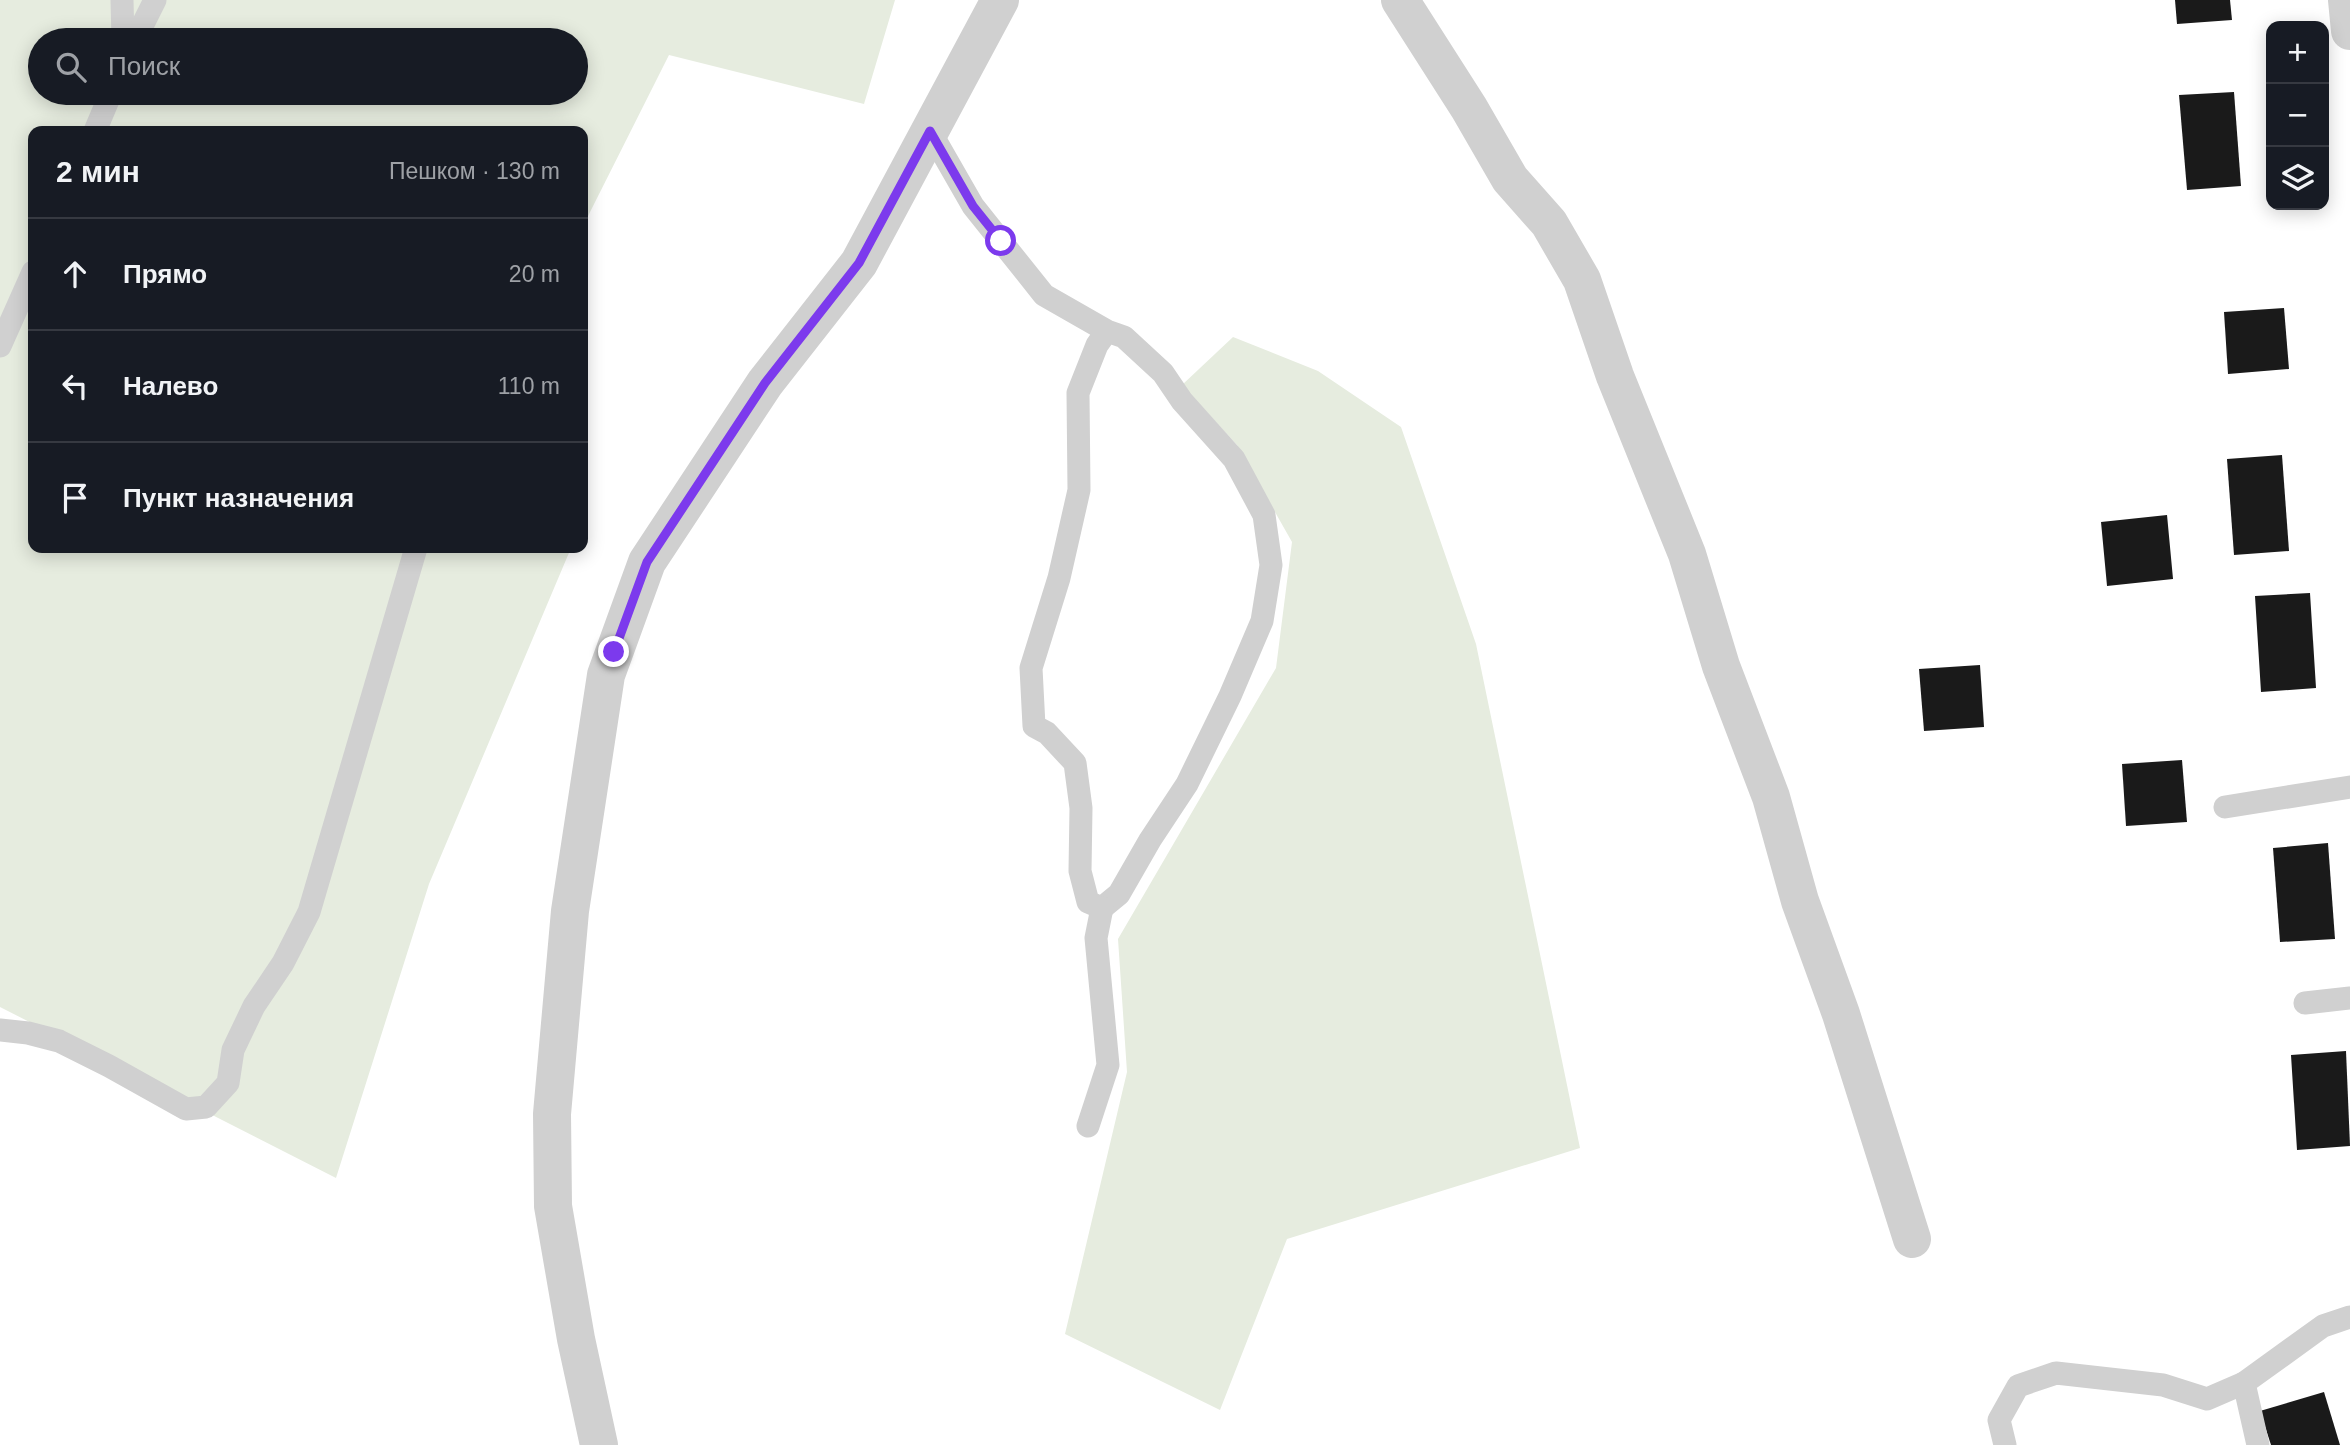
<!DOCTYPE html>
<html lang="ru">
<meta charset="utf-8">
<style>
body{margin:0;font-family:Helvetica,sans-serif;background:#242831;color:#f1f3f6}
.controls{position:absolute;right:21px;top:21px;display:grid;overflow:hidden;border-radius:14px;box-shadow:0 4px 18px #0003}
.controls button{width:63px;height:63px;display:grid;place-items:center;padding:0;border:0;border-bottom:2px solid #363941;background:#171b24;color:#f1f3f6;font:35px sans-serif}
.stop{position:absolute;width:21px;height:21px;margin:-16px;border:5px solid #7c3aed;border-radius:50%;background:#fff}
.stop.end{background:#7c3aed;border-color:#fff;box-shadow:0 2px 7px #0008}
.list{margin:0;padding:0;list-style:none}
h2{display:flex;justify-content:space-between;align-items:center;height:91px;margin:0;padding:0 28px;font-size:30px}
h2 small{font-size:23px;font-weight:400;color:#9ea1a6}
.list li{display:grid;grid-template-columns:46px 1fr auto;gap:21px;align-items:center;box-sizing:border-box;height:112px;padding:0 28px;border-top:2px solid #363941}
.list b{display:block;font-size:26px;white-space:nowrap}
.list em{font-size:23px;font-style:normal;color:#9ea1a6}
.icon{flex:none;width:38px;height:38px;fill:none;stroke:currentColor;stroke-width:2;stroke-linecap:round;stroke-linejoin:round}
.map{position:relative;flex:none;width:2350px;height:1445px;overflow:hidden}
.search{position:absolute;background:#171b24;box-shadow:0 4px 18px #0003;left:28px;top:28px;width:560px;height:77px;display:flex;align-items:center;gap:18px;box-sizing:border-box;padding:0 24px;border-radius:38px;color:#9ea1a6;font-size:26px}
.panel{position:absolute;background:#171b24;box-shadow:0 4px 18px #0003;left:28px;top:126px;width:560px;height:427px;border-radius:14px}
.map>svg:first-child{display:block}
.green{fill:#e6ecdf;fill-rule:evenodd}
.building{fill:#1a1a1a}
.lines{fill:none;stroke-linecap:round;stroke-linejoin:round}
.lane{stroke:#d0d0d0;stroke-width:23}
.street{stroke:#d0d0d0;stroke-width:38}
.route{stroke:#7c3aed;stroke-width:9}
</style>
<div class="map">
<svg width="2350" height="1445" viewBox="0 0 2350 1445">
<rect width="100%" height="100%" fill="#fff"/>
<g class="green">
<path d="M0 0H895L864 104 669 55 583 226V131H33V548H571L429 884 336 1178 0 1007ZM40 40H576V93H40Z"/>
<path d="M1233 337 1318 371 1401 427 1476 644 1580 1148 1287 1239 1220 1410 1065 1334 1127 1072 1118 939 1276 668 1292 542 1237 445 1182 385Z"/>
</g>
<g class="building">
<path d="M2175 0H2230L2232 20 2177 24Z"/>
<path d="M2234 92 2241 186 2187 190 2179 95Z"/>
<path d="M2284 308 2289 369 2228 374 2224 312Z"/>
<path d="M2282 455 2289 551 2234 555 2227 459Z"/>
<path d="M2167 515 2173 579 2107 586 2101 522Z"/>
<path d="M2310 593 2316 688 2261 692 2255 596Z"/>
<path d="M1980 665 1984 727 1924 731 1919 669Z"/>
<path d="M2182 760 2187 822 2126 826 2122 764Z"/>
<path d="M2328 843 2335 939 2280 942 2273 848Z"/>
<path d="M2346 1051 2350 1146 2297 1150 2291 1055Z"/>
<path d="M2324 1392 2340 1445H2271L2260 1411Z"/>
</g>
<g class="lines">
<g class="lane">
<path d="M122 0 123 40"/>
<path d="M135 40 155 0"/>
<path d="M95 131 111 93"/>
<path d="M930 131 973 206 1044 295 1107 331 1124 337 1163 373 1182 401 1234 459 1264 515 1271 565 1262 621 1230 696 1187 784 1150 840 1119 894 1102 908 1088 902 1080 871 1081 808 1075 763 1047 733 1034 726 1031 668 1059 578 1079 490 1078 393 1097 345 1107 331"/>
<path d="M0 346 33 272"/>
<path d="M2225 807 2350 787"/>
<path d="M2305 1003 2350 998"/>
<path d="M0 1030 28 1033 59 1041 109 1066 186 1109 206 1107 228 1083 233 1050 254 1006 283 963 309 912 416 548"/>
<path d="M1088 1126 1108 1065 1096 938 1102 908"/>
<path d="M2244 1383 2258 1445"/>
<path d="M2005 1445 1999 1420 2018 1386 2056 1373 2163 1385 2207 1399 2244 1383 2323 1326 2350 1317"/>
</g>
<g class="street">
<path d="M1400 0 1469 108 1510 179 1549 223 1582 280 1615 376 1687 554 1721 666 1771 797 1800 901 1841 1014 1912 1239"/>
<path d="M2347 0 2350 31"/>
<path d="M599 1445 576 1339 553 1206 552 1114 570 911 606 675 647 562 765 383 859 263 1000 0"/>
</g>
</g>
<g class="lines">
<path class="route" d="M614 652 647 562 765 383 859 263 930 131 973 206 1001 241"/>
</g>
</svg>
<div class="controls">
<button>+</button>
<button>−</button>
<button><svg class="icon" aria-label="layers" viewBox="0 0 24 24"><path d="M12 4l9 5-9 5-9-5zM3 14l9 5 9-5"/></svg></button>
</div>
<div class="stop" style="left:1001px;top:241px"></div>
<div class="stop end" style="left:614px;top:652px"></div>
<div class="search"><svg class="icon" aria-label="search" viewBox="0 0 24 24"><circle cx="10" cy="10" r="6"/><path d="M15 15l6 6"/></svg>Поиск</div>
<section class="panel">
<h2>2 мин<small>Пешком · 130 m</small></h2>
<ul class="list">
<li><svg class="icon" aria-label="ahead" viewBox="0 0 24 24"><path d="M12 20V5M6 11l6-6 6 6"/></svg><div><b>Прямо</b></div><em>20 m</em></li>
<li><svg class="icon" aria-label="left" viewBox="0 0 24 24"><path d="M17 20v-9H6M10 6l-5 5 5 5"/></svg><div><b>Налево</b></div><em>110 m</em></li>
<li><svg class="icon" aria-label="arrive" viewBox="0 0 24 24"><path d="M6 21V4h12l-3 4 3 4H6"/></svg><div><b>Пункт назначения</b></div></li>
</ul>
</section>
</div>
